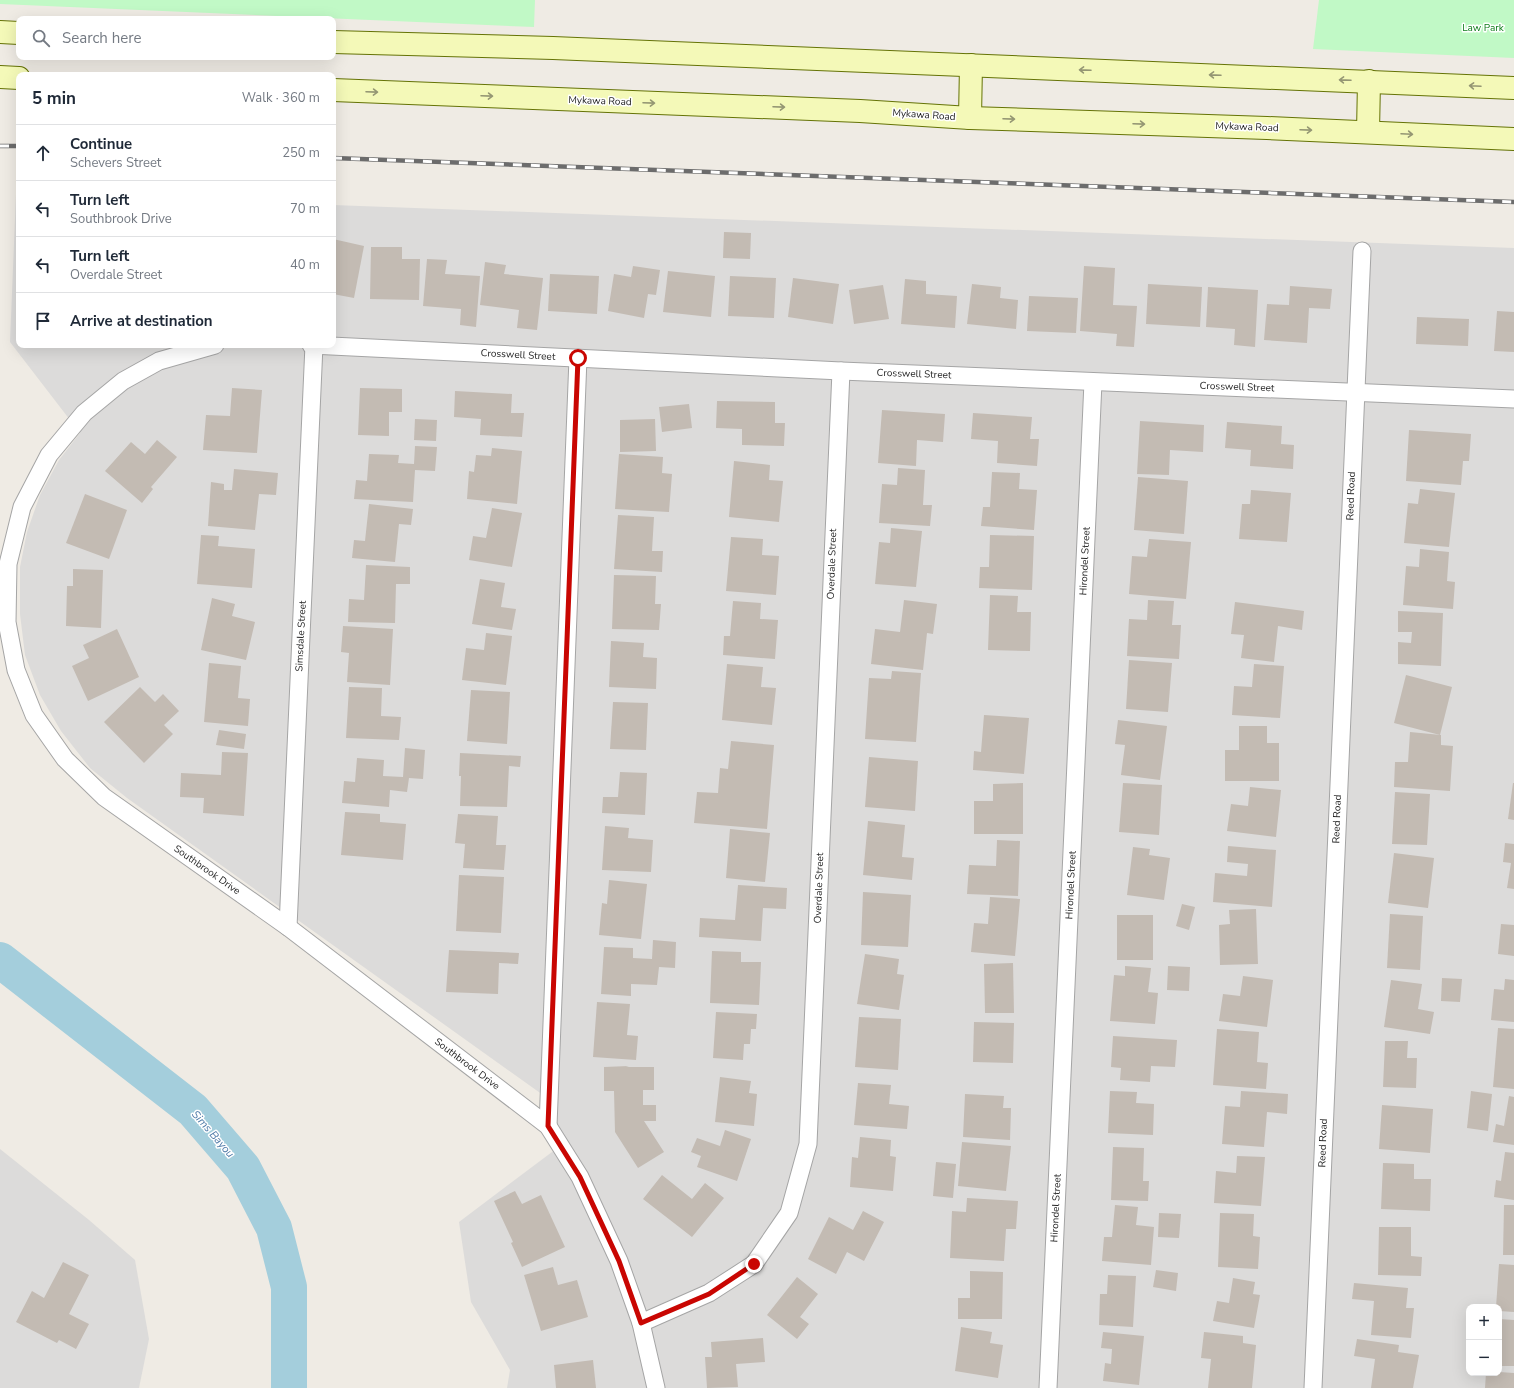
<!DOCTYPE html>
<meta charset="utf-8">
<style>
body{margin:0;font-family:"Nunito Sans",sans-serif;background:#f2f2f3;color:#1f2937}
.controls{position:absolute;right:12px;bottom:12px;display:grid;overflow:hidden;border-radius:8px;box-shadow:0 4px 16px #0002}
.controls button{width:36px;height:36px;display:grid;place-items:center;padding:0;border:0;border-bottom:1px solid #e0e1e3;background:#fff;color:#1f2937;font:20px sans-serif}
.stop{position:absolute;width:12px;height:12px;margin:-9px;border:3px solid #c90602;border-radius:50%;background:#fff}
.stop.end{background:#c90602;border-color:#fff;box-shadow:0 1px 4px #0008}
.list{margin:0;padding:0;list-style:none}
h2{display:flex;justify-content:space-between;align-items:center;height:52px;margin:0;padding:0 16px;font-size:17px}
h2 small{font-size:13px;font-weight:400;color:#747a83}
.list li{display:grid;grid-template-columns:26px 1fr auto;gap:12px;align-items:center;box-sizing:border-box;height:56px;padding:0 16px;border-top:1px solid #e0e1e3}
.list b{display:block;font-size:15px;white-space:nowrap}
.list p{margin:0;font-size:13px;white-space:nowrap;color:#747a83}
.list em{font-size:13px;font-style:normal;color:#747a83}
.icon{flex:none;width:22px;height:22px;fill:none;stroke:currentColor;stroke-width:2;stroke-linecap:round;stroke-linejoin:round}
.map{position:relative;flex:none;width:1514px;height:1388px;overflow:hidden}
.search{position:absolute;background:#fff;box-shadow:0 4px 16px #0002;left:16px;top:16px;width:320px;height:44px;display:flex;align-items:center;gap:10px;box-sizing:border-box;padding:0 14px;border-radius:8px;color:#747a83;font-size:15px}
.panel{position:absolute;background:#fff;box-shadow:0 4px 16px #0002;left:16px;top:72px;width:320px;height:276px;border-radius:8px}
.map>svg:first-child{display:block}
.residential{fill:#dcdbda;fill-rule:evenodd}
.park{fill:#c1f9c6}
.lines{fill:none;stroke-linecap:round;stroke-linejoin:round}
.river{stroke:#a4cedc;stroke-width:36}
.building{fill:#c3bbb3}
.street-casing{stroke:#a5a5a5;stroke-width:19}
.secondary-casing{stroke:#657306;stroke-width:24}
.street{stroke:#fff;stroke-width:17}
.secondary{stroke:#f4f9b8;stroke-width:22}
.rail-casing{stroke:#6c6c6c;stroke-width:4.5}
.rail{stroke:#fff;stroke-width:3;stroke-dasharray:9;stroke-linecap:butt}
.oneway{stroke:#949673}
.route{stroke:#c90602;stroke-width:5}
.labels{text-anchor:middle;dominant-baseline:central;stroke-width:3;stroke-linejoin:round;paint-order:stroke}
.park-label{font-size:10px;fill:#0d7b18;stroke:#fff}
.street-label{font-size:10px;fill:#1e1e1e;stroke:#fff}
.water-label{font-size:11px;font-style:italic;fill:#4875a4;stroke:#fff}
</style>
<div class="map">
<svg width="1514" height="1388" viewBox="0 0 1514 1388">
<rect width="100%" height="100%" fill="#efebe4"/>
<g class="residential">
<path d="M16 194H19V345H333V205L1514 248V1388H507L510 1370 471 1302 459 1222 556 1149 557 1105 127 798 90 768 61 731 40 695 25 655 20 614V567L27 532 40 495 59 460 80 433 10 342ZM1469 1307H1499V1373H1469Z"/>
<path d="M0 1149 89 1220 135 1260 149 1339 139 1388H0Z"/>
</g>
<g class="park">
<path d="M0 0H535L534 27 0 4Z"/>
<path d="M1319 0H1514V58L1313 49Z"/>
</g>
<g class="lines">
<path class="river" d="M0 960 193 1110 243 1168 274 1228 289 1287V1388"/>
</g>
<g class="building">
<path d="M724 232 751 233 750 259 723 258Z"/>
<path d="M333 239 364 246 354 298 333 294Z"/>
<path d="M371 247H402V259H420L419 300 370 299Z"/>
<path d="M427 259 447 260 445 274 480 276 476 327 460 325 461 309 423 306Z"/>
<path d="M485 262 506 265 504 274 543 278 537 330 517 328 519 310 480 305Z"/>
<path d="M633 266 660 270 656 295 648 294 644 318 608 311 614 274 631 277Z"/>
<path d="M1084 266 1115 268 1113 305 1137 306 1134 347 1116 346 1117 334 1080 331Z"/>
<path d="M668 271 715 276 711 317 663 312Z"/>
<path d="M550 274 599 276 597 314 548 311Z"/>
<path d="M730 276 776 278 774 318 728 316Z"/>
<path d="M793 278 839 284 833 324 788 317Z"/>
<path d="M905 279 926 281V294L957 296 955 328 901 324Z"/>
<path d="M972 284 1001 287 1000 298 1018 300 1016 329 967 324Z"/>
<path d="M1148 284 1202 287 1200 327 1146 324Z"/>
<path d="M883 285 889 319 854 324 849 290Z"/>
<path d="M1290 286 1332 289 1330 309 1309 308 1307 343 1264 340 1267 304 1289 305Z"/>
<path d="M1208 287 1258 290 1255 347 1234 345 1235 329 1206 327Z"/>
<path d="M1029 296 1078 298 1076 333 1027 331Z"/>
<path d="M1497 311 1514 312V352L1494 351Z"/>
<path d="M1417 317 1469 319 1468 346 1416 344Z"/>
<path d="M232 388 262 390 257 453 203 450 206 415 230 416Z"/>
<path d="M360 388 402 389V412H389V436L358 435Z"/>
<path d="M455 391 512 394 511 413H524L522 437 480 435 481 419 454 417Z"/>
<path d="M717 401 775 402V423H785L784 446 742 445V429L716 428Z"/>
<path d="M689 404 692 428 662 432 659 407Z"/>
<path d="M882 410 945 414 943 442 917 440 916 466 878 463Z"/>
<path d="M973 413 1032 417 1030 439H1039L1037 466 997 463 998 441 971 439Z"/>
<path d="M415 419 437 420 436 441 414 440Z"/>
<path d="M655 419 656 451 620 452V420Z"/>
<path d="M1140 421 1204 425 1203 452 1170 450 1169 475 1137 474Z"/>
<path d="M1227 422 1282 426 1281 444 1294 445 1293 469 1250 466 1251 450 1225 448Z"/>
<path d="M1409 430 1471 434 1469 461H1463L1461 485 1406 481Z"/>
<path d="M157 440 177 457 151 487 153 489 142 503 105 471 131 442 145 454Z"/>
<path d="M415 446 437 447 435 471 415 470 413 502 354 499 356 480 367 481 369 454 399 455 398 463 414 464Z"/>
<path d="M492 448 522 451 517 504 467 499 469 471 474 472 476 455 491 456Z"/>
<path d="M619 454 663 457 662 473 672 474 669 512 615 509Z"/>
<path d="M734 461 770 465 769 480 783 481 779 522 729 517Z"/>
<path d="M898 468 925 470 923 505H932L930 526 879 523 882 484 897 485Z"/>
<path d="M234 469 278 473 276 495 259 494 255 530 208 526 211 482 224 484V490H232Z"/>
<path d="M992 472 1020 473 1019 489 1037 490 1034 530 981 526 983 507H990Z"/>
<path d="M1138 477 1188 481 1184 534 1134 530Z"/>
<path d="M1420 489 1455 493 1449 547 1404 543 1408 503 1418 504Z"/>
<path d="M1251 490 1291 493 1287 542 1239 539 1242 504H1250Z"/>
<path d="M85 494 127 510 109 559 66 543Z"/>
<path d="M369 504 413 509 411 525 399 524 395 562 352 558 354 540 365 541Z"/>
<path d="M492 508 522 513 512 567 469 560 473 536 486 538Z"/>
<path d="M618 515 654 517 652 551H663L662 572 614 569Z"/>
<path d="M891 528 922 531 916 587 875 584 879 542 890 543Z"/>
<path d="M201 535 219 536 218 546 255 549 252 588 197 584Z"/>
<path d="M990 535 1034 536 1032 590 979 588 980 567H989Z"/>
<path d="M731 537 763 539 762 555 779 556 776 595 726 591Z"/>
<path d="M1149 539 1191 542 1186 599 1129 594 1132 556 1147 557Z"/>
<path d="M1420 549 1449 552 1447 581 1455 582 1453 609 1403 605 1406 566 1419 567Z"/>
<path d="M366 565 410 567V584H396L395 623 348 622 349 599 364 600Z"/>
<path d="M73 569 103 570 101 628 66 626 67 586H73Z"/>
<path d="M614 575 656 576 655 604H661L659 630 612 629Z"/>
<path d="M480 579 505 583 501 607 516 609 512 630 472 624Z"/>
<path d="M990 595 1018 596 1017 612H1031L1030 651 988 650Z"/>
<path d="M212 598 235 604 232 616 255 622 246 660 201 650Z"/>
<path d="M904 600 937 604 933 634 927 633 923 670 871 664 875 629 900 632Z"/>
<path d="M1148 600 1174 601 1172 625H1181L1179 659 1127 656 1129 619 1147 620Z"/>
<path d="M733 601 761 603 760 619 778 620 775 659 723 655 724 636H730Z"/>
<path d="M1235 602 1304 611 1302 630 1278 626 1274 662 1241 658 1244 635 1231 634Z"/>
<path d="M1398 611 1443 613 1441 666 1398 664V642L1411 643 1412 632H1398Z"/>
<path d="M343 626 393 629 390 685 347 682 349 653 341 652Z"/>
<path d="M117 629 139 677 88 701 72 666 89 658 83 645Z"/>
<path d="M486 633 512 636 506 685 462 680 466 648 484 650Z"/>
<path d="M611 641 644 643 643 657 657 658 656 689 609 687Z"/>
<path d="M1129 660 1172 663 1168 712 1126 709Z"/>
<path d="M209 663 241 666 238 698 250 699 248 726 204 722Z"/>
<path d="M727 664 763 667 761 687 776 688 772 725 722 720Z"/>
<path d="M1254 664 1284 666 1280 718 1232 715 1234 686 1252 687Z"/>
<path d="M892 671 921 673 916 742 865 739 869 678 891 679Z"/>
<path d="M1406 675 1452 687 1440 735 1394 723Z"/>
<path d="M140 687 155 702 163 694 179 711 164 725 173 734 144 763 104 722Z"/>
<path d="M349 687 382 688 381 716 401 717 399 740 346 738Z"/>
<path d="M471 690 510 692 507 744 467 741Z"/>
<path d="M613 702 648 703 646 750 610 749Z"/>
<path d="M984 715 1029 718 1024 774 973 770 974 751 981 752Z"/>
<path d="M1118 720 1167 726 1160 780 1121 775 1125 745 1115 744Z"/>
<path d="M1239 726H1267V743H1279V781H1225V750H1239Z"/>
<path d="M219 730 246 734 244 749 216 745Z"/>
<path d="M1410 732 1441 735V745L1453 746 1450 791 1394 787 1395 762H1408Z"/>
<path d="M731 741 774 745 767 829 694 823 697 792 718 793 720 768 728 769Z"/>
<path d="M405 748 425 750 423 779 409 778 407 792 390 790 389 807 342 803 344 781 355 782 357 758 384 760 383 776 403 777Z"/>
<path d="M222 752 248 753 244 816 203 813 204 798 180 797 181 773 221 775Z"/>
<path d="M460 753 521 756 520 767 509 766 507 807 460 806 461 776H459Z"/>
<path d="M869 757 918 761 915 811 865 807Z"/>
<path d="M620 772 647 773 645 815 602 813 603 797H618Z"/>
<path d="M1023 783V834H974V801H993V784Z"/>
<path d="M1123 783 1162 785 1159 835 1119 832Z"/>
<path d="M1513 783H1514V820L1508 819Z"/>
<path d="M1250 787 1281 790 1276 837 1227 831 1231 804 1248 806Z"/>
<path d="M1395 792 1430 794 1427 845 1392 844Z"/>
<path d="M345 812 380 814V822L406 824 403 860 341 855Z"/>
<path d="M458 814 498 816 496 845H506L504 870 463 868 465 844 455 843Z"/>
<path d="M868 821 905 825 902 857 914 858 912 880 863 875Z"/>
<path d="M605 826 629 828 628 838 653 840 651 872 602 870Z"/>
<path d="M730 829 770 833 765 882 726 878Z"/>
<path d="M997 840 1020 841 1018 896 967 894 969 865 996 866Z"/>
<path d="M1505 843 1514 844V889L1507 888 1511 863 1503 862Z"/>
<path d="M1228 846 1276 850 1272 907 1213 902 1215 873 1247 876 1248 864 1227 862Z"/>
<path d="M1133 847 1150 849 1149 855 1170 858 1164 900 1127 895Z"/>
<path d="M1394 853 1434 858 1428 908 1388 903Z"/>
<path d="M459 875 504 877 501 933 456 931Z"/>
<path d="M609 880 647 884 641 939 599 935 602 903 607 904Z"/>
<path d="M738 885 787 888 786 909 763 908 761 941 699 937 700 918 735 920Z"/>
<path d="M863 892 911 895 908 947 861 945Z"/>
<path d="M990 897 1020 899 1015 956 971 952 974 923 988 924Z"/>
<path d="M1182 904 1195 907 1189 930 1176 926Z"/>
<path d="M1256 909 1258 964 1220 965 1219 925 1230 924 1229 910Z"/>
<path d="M1390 914 1423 916 1420 970 1387 968Z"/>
<rect x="1117" y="915" width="36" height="45"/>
<path d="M1501 924 1514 925V956L1498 954Z"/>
<path d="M653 940 676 942 675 968 659 967 657 985 631 984V996L601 994 604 947 633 948V958L652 959Z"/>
<path d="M449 950 519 953 518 964 499 963 498 994 446 992Z"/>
<path d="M712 951 741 952V962H761L759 1005 710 1003Z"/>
<path d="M865 954 899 959 897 974 904 975 899 1010 857 1004Z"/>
<path d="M1013 963 1014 1013H985L984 964Z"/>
<path d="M1125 966 1151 968 1148 992 1158 993 1155 1024 1110 1021 1114 975 1125 976Z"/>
<path d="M1168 966 1190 967 1189 991 1167 990Z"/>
<path d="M1243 976 1273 980 1267 1027 1219 1021 1223 994 1240 996Z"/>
<path d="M1442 978 1462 979 1460 1002 1441 1001Z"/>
<path d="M1505 979 1514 980V1022L1491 1020 1494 989 1504 990Z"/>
<path d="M1391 980 1422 984 1418 1009 1434 1012 1430 1034 1384 1027Z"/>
<path d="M597 1002 630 1004 627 1035 638 1036 636 1060 593 1057Z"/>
<path d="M716 1012 757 1014 756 1029H751L750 1044H744L743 1060 713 1058Z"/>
<path d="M859 1017 901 1019 898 1070 855 1067Z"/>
<path d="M974 1022 1014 1023 1013 1063 973 1062Z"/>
<path d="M1498 1028 1514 1029V1089L1493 1087Z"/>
<path d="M1217 1029 1259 1032 1257 1062 1268 1063 1266 1089 1213 1085Z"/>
<path d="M1113 1036 1177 1040 1175 1067 1151 1066 1150 1082 1120 1080 1121 1068 1111 1067Z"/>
<path d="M1385 1041H1408L1407 1058H1417L1416 1088 1383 1087Z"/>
<path d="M629 1066 626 1067H654V1090H643V1105H656V1121H644L664 1152 638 1168 615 1132 614 1091H604V1067Z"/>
<path d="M720 1077 751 1081 749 1093 757 1094 754 1126 715 1122Z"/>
<path d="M858 1083 891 1085 889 1104 909 1106 907 1129 854 1125Z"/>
<path d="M1110 1091 1137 1092 1136 1103 1154 1104 1153 1135 1108 1133Z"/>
<path d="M1241 1091 1288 1094 1287 1114 1267 1112 1264 1147 1222 1144 1225 1106 1240 1107Z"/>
<path d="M1471 1091 1492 1094 1488 1131 1467 1128Z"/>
<path d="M965 1094 1004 1096 1003 1108H1011L1010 1140 963 1137Z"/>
<path d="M1509 1096 1514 1097V1145L1493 1142 1496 1124 1504 1126Z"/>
<path d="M1382 1105 1433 1109 1430 1153 1379 1149Z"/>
<path d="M725 1130 751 1139 737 1181 697 1167 701 1156 691 1152 697 1138 720 1146Z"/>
<path d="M860 1137 891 1140 890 1156 896 1157 893 1191 850 1187 852 1157 858 1158Z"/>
<path d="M962 1142 1011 1146 1006 1191 958 1186Z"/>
<path d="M1113 1147 1144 1148 1143 1181H1149L1148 1201 1111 1200Z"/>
<path d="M1505 1152 1514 1153V1200L1494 1197 1496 1180 1501 1181Z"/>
<path d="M1237 1156 1265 1157 1261 1206 1214 1203 1216 1171 1236 1173Z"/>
<path d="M936 1162 956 1164 953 1198 933 1196Z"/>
<path d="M1383 1163 1414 1164V1179H1431L1430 1211 1381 1209Z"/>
<path d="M662 1175 692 1199 705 1183 724 1198 692 1237 643 1199Z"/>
<path d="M515 1191 522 1204 541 1195 565 1247 522 1267 511 1243 513 1242 494 1201Z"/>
<path d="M967 1198 1018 1201 1016 1229H1006L1004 1261 950 1258 952 1211 966 1212Z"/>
<path d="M1115 1205 1138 1207 1136 1225 1154 1227 1151 1265 1102 1261 1104 1237H1112Z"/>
<path d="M1504 1205H1514V1255H1503Z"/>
<path d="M863 1211 884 1222 864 1261 847 1252 836 1274 808 1259 829 1217 853 1230Z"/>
<path d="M1159 1213 1181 1214 1179 1238 1158 1237Z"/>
<path d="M1220 1213 1254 1214 1253 1236 1260 1237 1258 1269 1218 1267Z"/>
<path d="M1379 1227H1411V1256L1422 1257 1421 1276 1378 1275Z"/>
<path d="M63 1262 89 1275 69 1314 89 1324 76 1349 59 1340 57 1343 16 1322 32 1291 44 1298Z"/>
<path d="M1499 1264 1514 1265V1312L1499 1311V1307H1496Z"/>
<path d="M553 1267 558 1285 577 1280 588 1317 541 1331 524 1275Z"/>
<path d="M1156 1270 1178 1273 1176 1291 1153 1287Z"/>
<path d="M970 1271 1003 1272 1002 1319H958V1298H970Z"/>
<path d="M1108 1275 1136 1276 1133 1327 1099 1325 1100 1294H1107Z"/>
<path d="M797 1277 818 1294 800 1317 809 1324 797 1339 767 1315Z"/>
<path d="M1233 1278 1255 1282 1253 1294 1260 1295 1254 1328 1213 1321 1217 1301 1229 1303Z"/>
<path d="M1354 1283 1408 1288 1406 1308H1414L1411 1338 1371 1335 1374 1301 1352 1299Z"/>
<path d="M1499 1319 1514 1320V1366H1499Z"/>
<path d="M961 1327 992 1332 990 1343 1003 1345 998 1378 955 1371Z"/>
<path d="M1103 1332 1144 1336 1139 1385 1103 1381 1105 1363 1111 1364 1112 1349 1101 1348Z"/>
<path d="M1204 1332 1243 1336V1343L1256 1345 1252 1388H1208L1211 1359 1201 1358Z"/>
<path d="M763 1338 765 1362 736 1364 738 1387 707 1388 705 1357H712L711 1342Z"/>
<path d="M1357 1339 1399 1345 1398 1352 1419 1355 1413 1388H1371L1375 1359 1354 1356Z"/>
<path d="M593 1360 596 1388H556L554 1365Z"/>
<path d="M1499 1372 1514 1373V1388H1485L1486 1373H1499Z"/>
</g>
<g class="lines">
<defs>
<g id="street">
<path d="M215 345 159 361 123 381 84 413 49 455 22 507 8 564 7 622 16 670 34 715 65 759 104 797 288 927 548 1126 580 1177 619 1261 641 1323 656 1388"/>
<path d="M311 345 841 371 1514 399"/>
<path d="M288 927 314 345"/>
<path d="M548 1126 578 358"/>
<path d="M641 1323 709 1293 754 1264 789 1213 808 1144 841 371"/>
<path d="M1048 1388 1093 382"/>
<path d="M1313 1388 1362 251"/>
</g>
<g id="secondary">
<path d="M0 32 19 33"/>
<path d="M333 42 553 48 1514 88"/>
<path d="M0 77 19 78"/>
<path d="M333 90 860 111 970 118 1267 128 1514 139"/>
<path d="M970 118 971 65"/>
<path d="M1368 132 1369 81"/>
</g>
</defs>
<use href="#street" class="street-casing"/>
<use href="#secondary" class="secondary-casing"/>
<use href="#street" class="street"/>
<use href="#secondary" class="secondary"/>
<defs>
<g id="rail">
<path d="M0 146H19"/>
<path d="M333 158 1514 202"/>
</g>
</defs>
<use href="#rail" class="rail-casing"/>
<use href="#rail" class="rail"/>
</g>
<defs><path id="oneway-shaft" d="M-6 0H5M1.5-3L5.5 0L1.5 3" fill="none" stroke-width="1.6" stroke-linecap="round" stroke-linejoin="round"/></defs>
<g class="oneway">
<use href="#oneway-shaft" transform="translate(1085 70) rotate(-178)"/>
<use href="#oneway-shaft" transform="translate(1215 75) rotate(-178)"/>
<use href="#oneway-shaft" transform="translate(1345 80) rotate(-178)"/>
<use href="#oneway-shaft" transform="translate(1475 86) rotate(-177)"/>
<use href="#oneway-shaft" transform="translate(372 92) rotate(2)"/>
<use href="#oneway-shaft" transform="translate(487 96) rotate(2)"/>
<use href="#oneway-shaft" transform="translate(649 103) rotate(2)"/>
<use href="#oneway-shaft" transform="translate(779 107) rotate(2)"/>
<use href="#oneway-shaft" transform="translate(1009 119) rotate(2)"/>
<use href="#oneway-shaft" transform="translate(1139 124) rotate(2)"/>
<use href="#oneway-shaft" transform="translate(1306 130) rotate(2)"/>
<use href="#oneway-shaft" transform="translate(1407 134) rotate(3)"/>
</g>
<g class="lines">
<path class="route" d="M578 358 548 1126 580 1177 619 1261 641 1323 709 1294 754 1264"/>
</g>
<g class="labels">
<g class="park-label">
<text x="1483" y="28">Law Park</text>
</g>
<g class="street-label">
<text transform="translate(600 101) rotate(2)">Mykawa Road</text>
<text transform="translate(924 115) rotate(4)">Mykawa Road</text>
<text transform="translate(1247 127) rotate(2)">Mykawa Road</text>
<text transform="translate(518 355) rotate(3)">Crosswell Street</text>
<text transform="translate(914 374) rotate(2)">Crosswell Street</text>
<text transform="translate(1237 387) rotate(2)">Crosswell Street</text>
<text transform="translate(1351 496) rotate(-88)">Reed Road</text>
<text transform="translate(1085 561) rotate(-87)">Hirondel Street</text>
<text transform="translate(832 564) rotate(-88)">Overdale Street</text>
<text transform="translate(301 636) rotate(-87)">Simsdale Street</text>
<text transform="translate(1337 819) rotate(-88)">Reed Road</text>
<text transform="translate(207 870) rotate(35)">Southbrook Drive</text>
<text transform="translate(1071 885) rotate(-87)">Hirondel Street</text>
<text transform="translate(819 888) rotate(-88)">Overdale Street</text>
<text transform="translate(467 1064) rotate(37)">Southbrook Drive</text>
<text transform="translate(1323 1143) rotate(-88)">Reed Road</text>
<text transform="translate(1056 1208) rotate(-87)">Hirondel Street</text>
</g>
<g class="water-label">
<text transform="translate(213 1134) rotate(49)">Sims Bayou</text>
</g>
</g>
</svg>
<div class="controls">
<button>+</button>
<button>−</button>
</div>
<div class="stop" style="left:578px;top:358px"></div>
<div class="stop end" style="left:754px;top:1264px"></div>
<div class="search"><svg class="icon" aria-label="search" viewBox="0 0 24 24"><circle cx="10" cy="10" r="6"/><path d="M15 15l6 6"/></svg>Search here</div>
<section class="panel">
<h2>5 min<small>Walk · 360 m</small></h2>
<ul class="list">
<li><svg class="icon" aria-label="ahead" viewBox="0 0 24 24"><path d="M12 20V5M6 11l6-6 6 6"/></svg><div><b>Continue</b><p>Schevers Street</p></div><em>250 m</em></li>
<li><svg class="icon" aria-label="left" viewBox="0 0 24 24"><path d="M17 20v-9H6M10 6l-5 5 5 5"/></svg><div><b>Turn left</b><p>Southbrook Drive</p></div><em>70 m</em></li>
<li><svg class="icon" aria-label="left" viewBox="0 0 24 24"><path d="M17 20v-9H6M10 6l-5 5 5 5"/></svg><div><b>Turn left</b><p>Overdale Street</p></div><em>40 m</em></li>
<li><svg class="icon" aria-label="arrive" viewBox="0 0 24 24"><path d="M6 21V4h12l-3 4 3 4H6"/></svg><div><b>Arrive at destination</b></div></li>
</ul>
</section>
</div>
